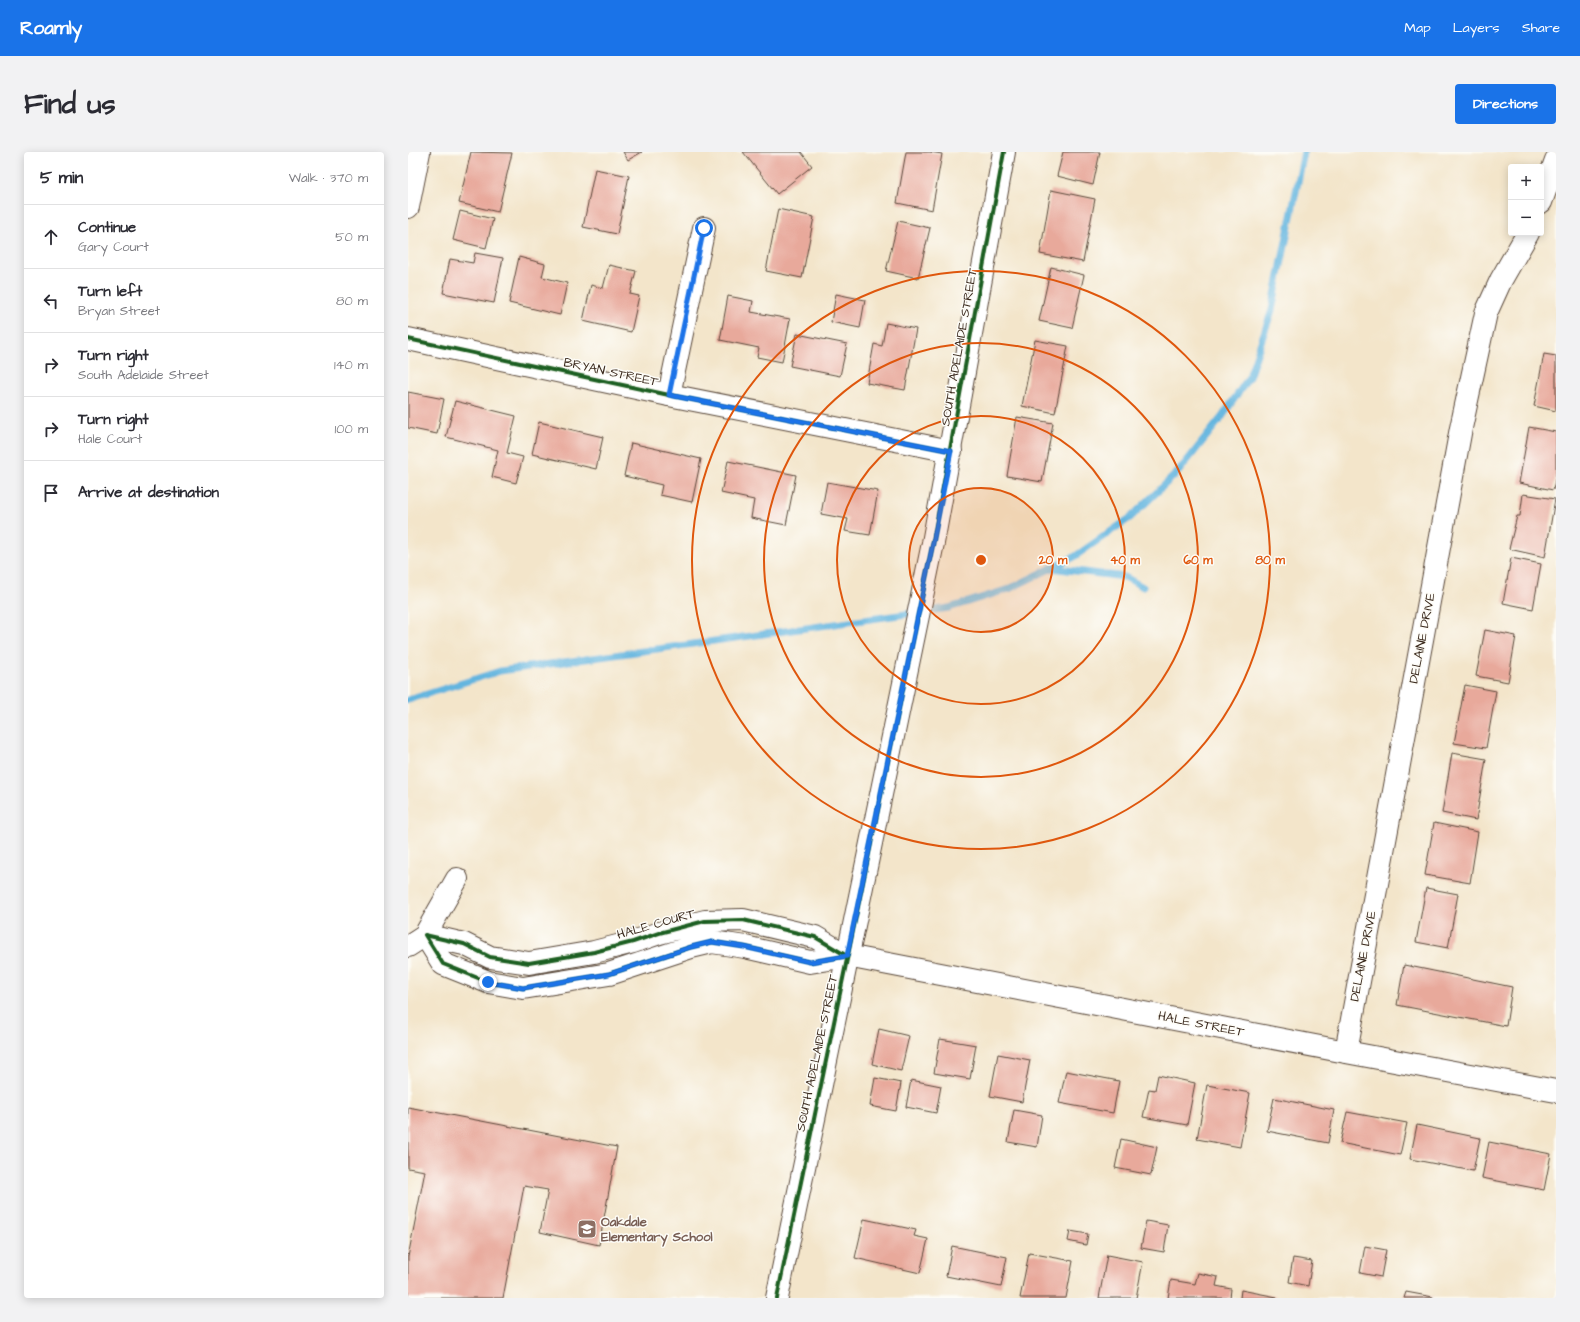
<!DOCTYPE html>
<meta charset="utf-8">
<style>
body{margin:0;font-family:"Architects Daughter",sans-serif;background:#f2f2f3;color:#2b2b33}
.controls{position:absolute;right:12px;top:12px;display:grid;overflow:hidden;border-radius:4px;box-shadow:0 2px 10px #0003}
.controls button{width:36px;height:36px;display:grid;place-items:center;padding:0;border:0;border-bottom:1px solid #e1e1e2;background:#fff;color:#2b2b33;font:20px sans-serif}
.stop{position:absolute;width:12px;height:12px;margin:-9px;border:3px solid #1a73e8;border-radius:50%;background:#fff}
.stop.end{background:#1a73e8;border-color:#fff;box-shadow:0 1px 4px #0008}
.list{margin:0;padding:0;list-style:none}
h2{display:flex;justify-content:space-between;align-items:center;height:52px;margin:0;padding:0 16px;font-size:17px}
h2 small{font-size:13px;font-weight:400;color:#7c7c81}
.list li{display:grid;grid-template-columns:26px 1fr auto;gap:12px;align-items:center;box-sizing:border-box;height:64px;padding:0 16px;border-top:1px solid #e1e1e2}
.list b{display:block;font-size:15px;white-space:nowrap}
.list p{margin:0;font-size:13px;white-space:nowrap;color:#7c7c81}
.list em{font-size:13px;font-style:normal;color:#7c7c81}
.icon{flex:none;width:22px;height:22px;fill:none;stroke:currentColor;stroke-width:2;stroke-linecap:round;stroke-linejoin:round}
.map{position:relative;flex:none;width:1148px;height:1146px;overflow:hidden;border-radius:4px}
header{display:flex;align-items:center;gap:24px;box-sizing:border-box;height:56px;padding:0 20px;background:#1a73e8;color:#fff}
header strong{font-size:19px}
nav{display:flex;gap:22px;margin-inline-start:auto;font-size:14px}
.intro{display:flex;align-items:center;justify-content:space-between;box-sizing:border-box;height:96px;padding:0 24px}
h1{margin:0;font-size:28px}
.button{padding:10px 18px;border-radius:4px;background:#1a73e8;color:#fff;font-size:14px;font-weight:700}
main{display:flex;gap:24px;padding:0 24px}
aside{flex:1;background:#fff;border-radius:4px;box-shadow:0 2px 10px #0003}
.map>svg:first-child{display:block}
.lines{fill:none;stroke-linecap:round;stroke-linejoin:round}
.stream{stroke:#64b5df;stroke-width:7}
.building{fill:#e8a99b}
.minor-casing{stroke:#574638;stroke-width:24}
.tertiary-casing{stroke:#574638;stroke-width:24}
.minor{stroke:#fff;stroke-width:22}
.tertiary{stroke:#fff;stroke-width:22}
.cycleway-casing{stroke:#fdfcf7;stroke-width:6}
.cycleway{stroke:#1b5e20;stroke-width:4}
.route{stroke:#1a73e8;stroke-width:5}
.ring{fill:none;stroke:#df570d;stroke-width:2}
.labels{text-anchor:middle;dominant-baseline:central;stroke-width:3;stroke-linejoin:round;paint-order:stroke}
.street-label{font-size:13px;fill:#3b2a1e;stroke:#fdfcf7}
.education-label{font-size:13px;font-weight:bold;fill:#785e54;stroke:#fdfcf7;text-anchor:start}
.centre{fill:#df570d;stroke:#fdfcf7;stroke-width:2}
.ring-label{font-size:12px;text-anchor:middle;font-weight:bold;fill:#df570d;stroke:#fdfcf7;stroke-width:3;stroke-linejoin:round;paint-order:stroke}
</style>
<header>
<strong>Roamly</strong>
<nav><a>Map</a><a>Layers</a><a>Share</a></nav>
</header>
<div class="intro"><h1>Find us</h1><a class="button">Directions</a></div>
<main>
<aside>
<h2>5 min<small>Walk · 370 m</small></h2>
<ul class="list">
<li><svg class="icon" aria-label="ahead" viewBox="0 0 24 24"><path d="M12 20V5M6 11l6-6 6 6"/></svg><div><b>Continue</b><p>Gary Court</p></div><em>50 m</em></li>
<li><svg class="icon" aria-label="left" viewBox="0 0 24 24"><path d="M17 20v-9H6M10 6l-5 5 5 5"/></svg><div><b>Turn left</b><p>Bryan Street</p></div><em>80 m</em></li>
<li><svg class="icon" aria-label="right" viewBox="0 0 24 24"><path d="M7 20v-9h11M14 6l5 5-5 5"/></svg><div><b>Turn right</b><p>South Adelaide Street</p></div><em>140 m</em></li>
<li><svg class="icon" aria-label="right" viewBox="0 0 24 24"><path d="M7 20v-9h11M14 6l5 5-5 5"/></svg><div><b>Turn right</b><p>Hale Court</p></div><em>100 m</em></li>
<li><svg class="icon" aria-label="arrive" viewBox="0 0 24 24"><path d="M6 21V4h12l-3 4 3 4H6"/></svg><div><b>Arrive at destination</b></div></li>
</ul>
</aside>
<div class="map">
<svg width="1148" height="1146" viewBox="0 0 1148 1146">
<rect width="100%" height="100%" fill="#fdfcf7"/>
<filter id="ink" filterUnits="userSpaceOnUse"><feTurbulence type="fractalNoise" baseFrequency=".025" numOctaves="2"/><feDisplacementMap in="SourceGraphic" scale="8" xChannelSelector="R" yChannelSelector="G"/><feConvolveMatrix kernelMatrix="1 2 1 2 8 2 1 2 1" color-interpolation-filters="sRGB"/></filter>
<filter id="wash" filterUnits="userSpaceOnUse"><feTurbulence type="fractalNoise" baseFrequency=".012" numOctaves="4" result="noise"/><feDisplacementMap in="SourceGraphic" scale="16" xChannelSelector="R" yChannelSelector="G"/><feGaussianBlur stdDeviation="0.9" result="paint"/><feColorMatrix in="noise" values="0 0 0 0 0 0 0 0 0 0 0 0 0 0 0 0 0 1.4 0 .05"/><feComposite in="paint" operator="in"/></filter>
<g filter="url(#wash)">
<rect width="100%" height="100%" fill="#f3e5ca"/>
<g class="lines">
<g class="stream">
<path d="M643 416 717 425 735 435"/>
<path d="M0 548 92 519 541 456 601 437 666 405 722 366 771 319 814 265 841 225 864 158 896 0"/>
</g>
</g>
<g id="blocks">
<g class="building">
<path d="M63 0 104 1 90 60 51 51Z"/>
<path d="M215 0H234L220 8Z"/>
<path d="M335 0H393L404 14 369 42Z"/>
<path d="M498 0H522L534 2 524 58 489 51Z"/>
<path d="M655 0H692L685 33 649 24Z"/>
<path d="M187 17 221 24 209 82 175 75Z"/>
<path d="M643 38 687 47 675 110 632 102Z"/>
<path d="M370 57 406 65 394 126 358 119Z"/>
<path d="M52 59 85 67 78 96 45 88Z"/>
<path d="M490 69 522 76 510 126 478 119Z"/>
<path d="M67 101 95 106 86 151 35 141 42 107 65 111Z"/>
<path d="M111 105 137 112 134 125 159 131 152 163 101 151Z"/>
<path d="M201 113 228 119 222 142 231 144 223 180 175 169 183 133 195 136Z"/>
<path d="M643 115 676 123 664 176 631 169Z"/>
<path d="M428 142 457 148 452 176 423 170Z"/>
<path d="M320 144 345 149 343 160 382 167 374 210 349 205 351 196 312 188Z"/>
<path d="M478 171 508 177 497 238 459 231 466 192 474 194Z"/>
<path d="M389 182 439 192 432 224 382 214Z"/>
<path d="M627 188 660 194 647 261 614 254Z"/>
<path d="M1136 202 1148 204V259L1126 254Z"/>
<path d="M0 240 36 247 29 282 0 276Z"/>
<path d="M47 249 108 264 99 301 115 305 108 331 84 325 90 298 38 285Z"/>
<path d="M609 265 645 271 634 330 599 324Z"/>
<path d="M131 270 195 285 188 317 124 302Z"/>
<path d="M1121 275 1148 280V323L1145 338 1111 331Z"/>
<path d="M223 291 293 307 284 350 252 343 254 333 216 324Z"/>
<path d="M320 309 388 323 378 373 343 366 346 348 313 341Z"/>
<path d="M419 330 470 339 462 383 437 379 440 367 413 362Z"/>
<path d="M1115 342 1147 347 1137 405 1101 397 1109 364H1112Z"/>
<path d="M1103 406 1133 412 1125 457 1095 451Z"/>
<path d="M1077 478 1108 484 1100 530 1068 524Z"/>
<path d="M1057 533 1088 539 1078 596 1046 591Z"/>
<path d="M1044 601 1078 607 1068 668 1034 661Z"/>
<path d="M1026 671 1070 680 1062 731 1017 723Z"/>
<path d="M1018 736 1050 742 1040 796 1008 790Z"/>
<path d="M996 813 1104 835 1098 874 989 853Z"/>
<path d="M471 877 501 884 493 919 464 912Z"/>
<path d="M532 887 568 893 562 927 526 921Z"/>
<path d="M590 902 622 908 614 950 582 944Z"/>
<path d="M658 919 711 929 705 961 651 951Z"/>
<path d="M750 923 787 931 779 973 735 965 741 937 747 938Z"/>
<path d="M467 926 493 931 488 959 462 954Z"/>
<path d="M503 928 533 934 528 961 498 955Z"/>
<path d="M799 933 842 941 832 995 789 987Z"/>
<path d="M866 946 926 958 920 991 859 979Z"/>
<path d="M0 955 209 995 191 1093 132 1080 140 1038 116 1034 95 1146H0V1105L17 1019 0 1016Z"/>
<path d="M606 958 634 963 629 995 600 990Z"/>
<path d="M939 960 999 971 992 1003 932 991Z"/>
<path d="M1009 973 1072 986 1065 1019 1002 1007Z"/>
<path d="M713 987 749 995 743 1023 707 1016Z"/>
<path d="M1081 990 1143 1002 1136 1038 1074 1026Z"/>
<path d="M456 1067 508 1078 506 1084 520 1087 512 1121 447 1106Z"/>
<path d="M738 1069 760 1073 756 1100 733 1096Z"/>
<path d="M662 1079 680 1082 678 1093 660 1089Z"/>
<path d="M544 1094 599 1105 593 1135 538 1124Z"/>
<path d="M957 1094 978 1098 973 1125 952 1121Z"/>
<path d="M621 1101 665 1109 658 1146H612Z"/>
<path d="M699 1103 735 1110 728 1146H691Z"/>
<path d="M885 1106 904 1109 900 1134 881 1130Z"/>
<path d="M790 1121 810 1125 808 1134 823 1137 822 1146H760L763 1128 787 1132Z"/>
<path d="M833 1138 869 1145V1146H832Z"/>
<path d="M998 1140 1025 1145V1146H996Z"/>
</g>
</g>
</g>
<g filter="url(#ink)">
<use href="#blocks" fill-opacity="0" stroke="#574638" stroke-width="1"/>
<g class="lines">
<defs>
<g id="minor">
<path d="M1133 50 1148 8"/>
<path d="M0 55 11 0"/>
<path d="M0 187 261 243 543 299"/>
<path d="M261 243 296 76"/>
<path d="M335 768 407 785 439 804 402 810 337 795 304 790 283 795 201 822 115 836 80 830 35 812 17 783 56 792 82 805 121 811 186 800 225 790 251 781 297 769Z"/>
<path d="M0 794 17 783 49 727"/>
<path d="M439 804 938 900 1148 939"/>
<path d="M938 900 1053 276 1078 161 1093 128 1120 81"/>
</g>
<path id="tertiary" d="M369 1146 525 391 596 0"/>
</defs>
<use href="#minor" class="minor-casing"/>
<use href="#tertiary" class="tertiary-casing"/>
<use href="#minor" class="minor"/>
<use href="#tertiary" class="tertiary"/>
<defs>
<g id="cycleway">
<path d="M0 187 261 243 543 299"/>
<path d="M335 768 407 785 439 804 402 810 337 795 304 790 283 795 201 822 115 836 80 830 35 812 17 783 56 792 82 805 121 811 186 800 225 790 251 781 297 769Z"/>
<path d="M369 1146 525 391 596 0"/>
</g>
</defs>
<use href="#cycleway" class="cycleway-casing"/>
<use href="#cycleway" class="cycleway"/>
</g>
</g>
<g class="lines" filter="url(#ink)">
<path class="route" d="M80 830 115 836 201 822 283 795 304 790 336 795 402 810 439 804 525 391 543 299 261 243 296 76"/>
</g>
<circle cx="573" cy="408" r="72" fill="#df570d" fill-opacity=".12"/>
<g class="ring">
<circle cx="573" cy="408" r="72"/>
<circle cx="573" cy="408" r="144"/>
<circle cx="573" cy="408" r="217"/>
<circle cx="573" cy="408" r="289"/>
</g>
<defs>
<symbol id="school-square" viewBox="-11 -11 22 22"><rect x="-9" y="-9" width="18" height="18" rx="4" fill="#8d6e63" stroke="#fdfcf7"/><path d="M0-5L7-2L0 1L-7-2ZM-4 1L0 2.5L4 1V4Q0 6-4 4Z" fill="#fff"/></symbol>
</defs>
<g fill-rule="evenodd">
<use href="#school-square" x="168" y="1066" width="22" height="22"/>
</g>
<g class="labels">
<g class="street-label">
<text transform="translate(551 195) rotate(-80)">SOUTH ADELAIDE STREET</text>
<text transform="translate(203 220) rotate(12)">BRYAN STREET</text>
<text transform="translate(1014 486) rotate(-79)">DELAINE DRIVE</text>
<text transform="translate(248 772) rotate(-16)">HALE COURT</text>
<text transform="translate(955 804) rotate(-79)">DELAINE DRIVE</text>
<text transform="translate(793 872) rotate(11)">HALE STREET</text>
<text transform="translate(409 901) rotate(-78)">SOUTH ADELAIDE STREET</text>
</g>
<g class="education-label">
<text x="193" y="1070">Oakdale<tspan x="193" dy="15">Elementary School</tspan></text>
</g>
</g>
<circle cx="573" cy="408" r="6" class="centre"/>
<g class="ring-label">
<text x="645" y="412">20 m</text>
<text x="717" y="412">40 m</text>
<text x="790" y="412">60 m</text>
<text x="862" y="412">80 m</text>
</g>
</svg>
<div class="controls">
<button>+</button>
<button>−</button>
</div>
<div class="stop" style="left:296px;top:76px"></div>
<div class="stop end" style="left:80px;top:830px"></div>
</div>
</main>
